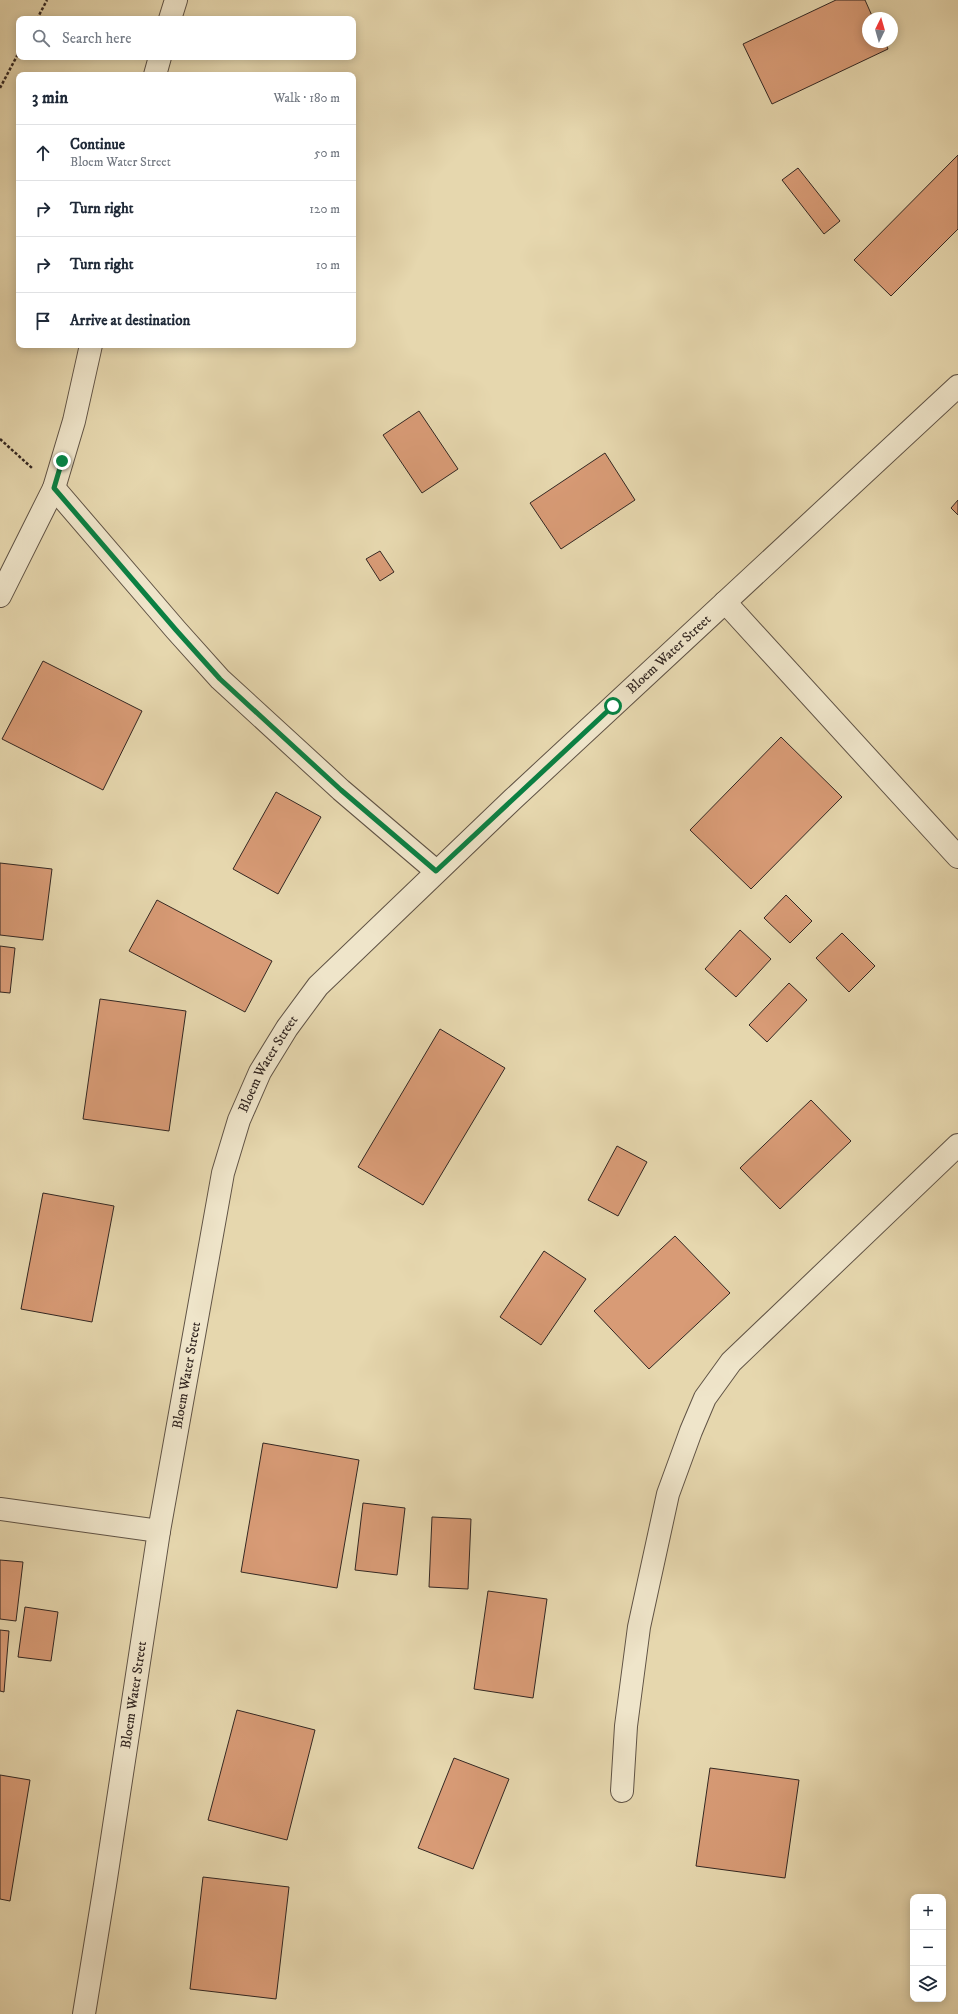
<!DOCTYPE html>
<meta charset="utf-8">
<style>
body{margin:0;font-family:"IM FELL DW Pica",serif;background:#f6f6f7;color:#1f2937}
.controls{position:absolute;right:12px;bottom:12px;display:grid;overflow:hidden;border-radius:8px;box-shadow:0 2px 10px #0003}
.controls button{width:36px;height:36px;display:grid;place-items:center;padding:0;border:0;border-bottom:1px solid #e0e1e3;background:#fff;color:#1f2937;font:20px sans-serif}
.compass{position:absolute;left:862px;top:12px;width:36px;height:36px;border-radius:50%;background:#fff;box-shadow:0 2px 10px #0003;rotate:5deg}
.stop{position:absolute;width:12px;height:12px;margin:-9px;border:3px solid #0b8043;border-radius:50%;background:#fff}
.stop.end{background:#0b8043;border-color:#fff;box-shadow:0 1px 4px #0008}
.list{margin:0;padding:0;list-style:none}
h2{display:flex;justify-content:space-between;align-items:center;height:52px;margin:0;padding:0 16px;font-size:17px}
h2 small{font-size:13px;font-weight:400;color:#747a83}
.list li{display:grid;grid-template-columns:26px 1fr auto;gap:12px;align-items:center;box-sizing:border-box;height:56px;padding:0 16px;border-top:1px solid #e0e1e3}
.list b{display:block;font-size:15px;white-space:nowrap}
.list p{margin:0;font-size:13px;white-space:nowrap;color:#747a83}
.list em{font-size:13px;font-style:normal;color:#747a83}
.icon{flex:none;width:22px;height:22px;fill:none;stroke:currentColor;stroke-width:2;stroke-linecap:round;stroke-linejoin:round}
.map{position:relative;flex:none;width:958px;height:2014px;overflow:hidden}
.search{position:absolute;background:#fff;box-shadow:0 2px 10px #0003;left:16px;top:16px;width:340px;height:44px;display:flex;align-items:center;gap:10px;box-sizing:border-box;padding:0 14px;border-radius:8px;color:#747a83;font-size:15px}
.panel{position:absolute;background:#fff;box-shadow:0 2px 10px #0003;left:16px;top:72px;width:340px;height:276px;border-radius:8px}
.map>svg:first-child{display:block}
.building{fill:#d89b76;stroke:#332722}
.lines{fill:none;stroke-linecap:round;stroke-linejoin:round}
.minor-casing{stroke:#605345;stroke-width:24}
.path{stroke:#332722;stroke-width:2.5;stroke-dasharray:3 2;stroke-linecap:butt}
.minor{stroke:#efe5ca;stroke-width:22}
.route{stroke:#0b8043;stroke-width:5}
.labels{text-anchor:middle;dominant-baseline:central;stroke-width:4;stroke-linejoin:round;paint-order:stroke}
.street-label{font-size:14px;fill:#332722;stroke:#efe5ca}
</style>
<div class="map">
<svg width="958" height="2014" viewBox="0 0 958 2014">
<rect width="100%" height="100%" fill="#e6d7ae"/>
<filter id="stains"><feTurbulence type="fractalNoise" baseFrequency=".005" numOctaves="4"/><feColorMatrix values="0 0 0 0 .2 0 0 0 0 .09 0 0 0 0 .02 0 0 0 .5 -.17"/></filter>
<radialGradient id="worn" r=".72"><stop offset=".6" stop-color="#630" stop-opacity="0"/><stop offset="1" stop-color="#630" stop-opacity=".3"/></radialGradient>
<g class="building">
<path d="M836 0H865L873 18H868V42H885L888 49 772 104 743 44Z"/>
<path d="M958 155V229L891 296 854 260Z"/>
<path d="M798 168 840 221 824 234 782 180Z"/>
<path d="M419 411 458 469 422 493 383 435Z"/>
<path d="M605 453 635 500 561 549 530 503Z"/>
<path d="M958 500V515L951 508Z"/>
<path d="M380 551 394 572 380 581 366 559Z"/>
<path d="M43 661 142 711 103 790 2 739Z"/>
<path d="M781 737 842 797 751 889 690 830Z"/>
<path d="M276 792 321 817 278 894 233 869Z"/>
<path d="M0 863 52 869 43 940 0 935Z"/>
<path d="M786 895 812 921 790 943 764 918Z"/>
<path d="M157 900 272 961 245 1012 129 951Z"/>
<path d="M740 930 771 959 736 997 705 969Z"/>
<path d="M842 933 875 966 849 992 816 958Z"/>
<path d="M0 946 15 948 10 993 0 992Z"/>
<path d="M789 983 807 1000 767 1042 749 1025Z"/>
<path d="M100 999 186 1011 169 1131 83 1119Z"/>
<path d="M440 1029 505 1068 423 1205 358 1167Z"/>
<path d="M811 1100 851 1141 780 1209 740 1168Z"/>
<path d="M617 1146 647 1162 618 1216 588 1200Z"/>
<path d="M43 1193 114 1206 92 1322 21 1309Z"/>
<path d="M675 1236 730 1293 649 1369 594 1311Z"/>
<path d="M544 1251 586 1279 541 1345 500 1317Z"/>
<path d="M263 1443 359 1460 337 1588 241 1572Z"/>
<path d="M363 1503 405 1508 397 1575 355 1570Z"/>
<path d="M432 1517 471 1519 468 1589 429 1587Z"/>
<path d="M0 1560 23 1562 16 1621 0 1619Z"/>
<path d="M488 1591 547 1599 533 1698 474 1689Z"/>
<path d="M25 1607 58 1612 51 1661 18 1657Z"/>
<path d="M0 1630 9 1631 4 1692 0 1691Z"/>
<path d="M237 1710 315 1730 287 1840 208 1820Z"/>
<path d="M454 1758 509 1779 473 1869 418 1848Z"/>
<path d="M710 1768 799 1780 785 1878 696 1866Z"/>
<path d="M0 1775 30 1780 10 1901 0 1899Z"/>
<path d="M203 1877 289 1887 276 1999 190 1989Z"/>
</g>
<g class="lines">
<defs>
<g id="minor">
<path d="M170 19 176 0"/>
<path d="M155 75 160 57"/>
<path d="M54 488 176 630 220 679 341 790 436 871"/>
<path d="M0 596 54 488 74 421 91 345"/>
<path d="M725 602 958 857"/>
<path d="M0 1509 159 1531"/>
<path d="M622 1791 626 1726 639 1627 668 1494 691 1431 705 1398 731 1362 958 1145"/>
<path id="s1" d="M84 2014 105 1885 159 1531 223 1173 239 1120 260 1072 287 1028 318 986 513 799 958 386"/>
</g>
</defs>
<use href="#minor" class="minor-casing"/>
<g class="path">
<path d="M37 19 47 0"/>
<path d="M0 88 19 52"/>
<path d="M0 439 32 468"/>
</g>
<use href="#minor" class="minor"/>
</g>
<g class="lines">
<path class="route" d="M62 461 54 488 176 630 220 679 341 790 436 871 613 706"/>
</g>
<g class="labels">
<g class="street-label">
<text stroke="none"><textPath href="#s1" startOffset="1547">Bloem Water Street</textPath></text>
<text stroke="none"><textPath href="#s1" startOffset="971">Bloem Water Street</textPath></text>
<text stroke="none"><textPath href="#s1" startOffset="647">Bloem Water Street</textPath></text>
<text stroke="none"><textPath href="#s1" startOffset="323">Bloem Water Street</textPath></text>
</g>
</g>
<rect width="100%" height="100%" filter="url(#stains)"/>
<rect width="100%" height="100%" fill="url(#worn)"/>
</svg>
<div class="controls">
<button>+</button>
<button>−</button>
<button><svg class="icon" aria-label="layers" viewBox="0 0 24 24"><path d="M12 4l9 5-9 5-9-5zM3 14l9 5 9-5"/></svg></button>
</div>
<svg class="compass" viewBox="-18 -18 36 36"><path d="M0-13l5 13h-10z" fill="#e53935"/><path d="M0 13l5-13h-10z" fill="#747a83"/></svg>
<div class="stop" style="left:613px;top:706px"></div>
<div class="stop end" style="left:62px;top:461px"></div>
<div class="search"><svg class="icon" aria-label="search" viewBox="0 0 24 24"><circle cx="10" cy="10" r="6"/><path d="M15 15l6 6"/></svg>Search here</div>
<section class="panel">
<h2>3 min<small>Walk · 180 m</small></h2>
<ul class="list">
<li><svg class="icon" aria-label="ahead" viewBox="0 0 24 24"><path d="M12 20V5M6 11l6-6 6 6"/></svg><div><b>Continue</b><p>Bloem Water Street</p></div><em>50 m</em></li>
<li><svg class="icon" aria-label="right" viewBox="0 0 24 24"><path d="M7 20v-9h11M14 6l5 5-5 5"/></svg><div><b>Turn right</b></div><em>120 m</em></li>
<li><svg class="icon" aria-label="right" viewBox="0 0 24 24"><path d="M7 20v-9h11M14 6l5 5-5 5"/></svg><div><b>Turn right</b></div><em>10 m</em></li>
<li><svg class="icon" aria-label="arrive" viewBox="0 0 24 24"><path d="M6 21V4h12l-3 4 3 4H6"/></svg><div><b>Arrive at destination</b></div></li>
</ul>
</section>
</div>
